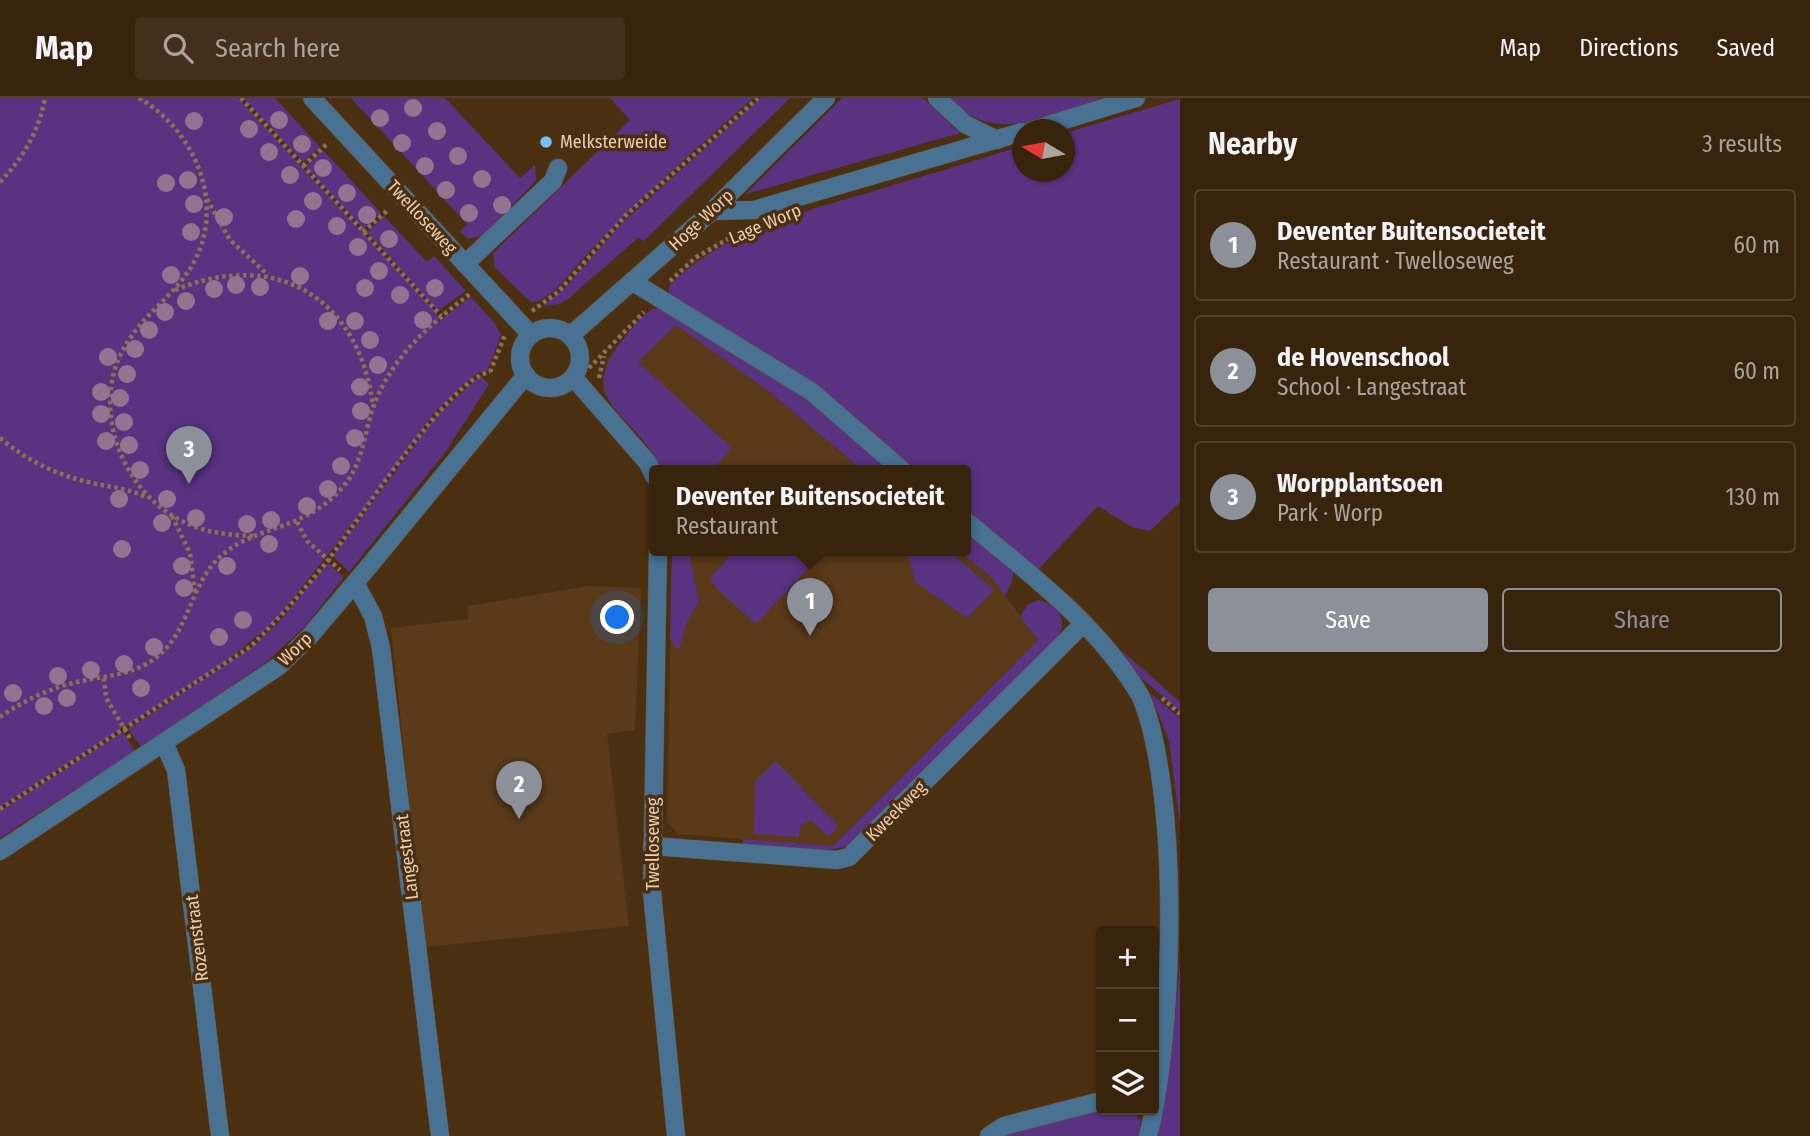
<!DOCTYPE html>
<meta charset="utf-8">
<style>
body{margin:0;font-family:"Fira Sans Condensed",sans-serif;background:#432f1b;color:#f1f3f6}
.controls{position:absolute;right:21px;bottom:21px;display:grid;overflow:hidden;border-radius:7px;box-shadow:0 2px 5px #0004}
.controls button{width:63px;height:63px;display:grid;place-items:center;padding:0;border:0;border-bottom:2px solid #52402e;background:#38230d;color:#f1f3f6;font:35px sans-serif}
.compass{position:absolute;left:1012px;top:21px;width:63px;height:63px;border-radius:50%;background:#38230d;box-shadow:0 2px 5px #0004;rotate:280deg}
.you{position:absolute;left:618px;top:520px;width:24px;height:24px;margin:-18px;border:5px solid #fff;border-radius:50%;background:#1a73e8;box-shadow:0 0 0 10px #1a73e833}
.badge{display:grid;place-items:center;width:46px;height:46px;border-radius:50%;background:#8c9099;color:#fff;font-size:23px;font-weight:700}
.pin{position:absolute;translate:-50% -58px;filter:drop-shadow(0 2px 4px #0008)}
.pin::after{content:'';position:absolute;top:37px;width:24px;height:21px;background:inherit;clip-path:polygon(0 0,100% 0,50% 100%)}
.popup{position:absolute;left:649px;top:367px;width:322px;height:91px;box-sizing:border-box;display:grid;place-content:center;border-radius:7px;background:#38230d;filter:drop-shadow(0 2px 5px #0005);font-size:23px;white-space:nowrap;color:#aba49d}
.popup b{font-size:26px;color:#f1f3f6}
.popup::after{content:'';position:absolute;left:50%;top:100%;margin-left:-14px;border:14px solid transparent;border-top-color:#38230d}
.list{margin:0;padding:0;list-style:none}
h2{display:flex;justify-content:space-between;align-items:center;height:91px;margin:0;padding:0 28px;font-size:30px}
h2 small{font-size:23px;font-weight:400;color:#aba49d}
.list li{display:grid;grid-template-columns:46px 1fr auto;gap:21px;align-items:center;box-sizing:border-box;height:112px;margin:0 14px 14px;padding:0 14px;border:2px solid #52402e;border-radius:7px}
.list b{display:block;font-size:26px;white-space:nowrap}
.list p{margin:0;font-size:23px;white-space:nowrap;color:#aba49d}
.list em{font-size:23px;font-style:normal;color:#aba49d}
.actions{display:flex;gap:14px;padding:21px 28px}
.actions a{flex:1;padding:16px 0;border:2px solid #8c9099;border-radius:7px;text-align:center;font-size:24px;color:#8c9099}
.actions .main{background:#8c9099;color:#fff}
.icon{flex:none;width:38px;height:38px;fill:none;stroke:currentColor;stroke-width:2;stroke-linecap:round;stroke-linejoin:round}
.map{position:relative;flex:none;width:1180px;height:1038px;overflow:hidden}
header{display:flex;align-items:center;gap:42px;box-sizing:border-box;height:98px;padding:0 35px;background:#38230d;border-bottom:2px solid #52402e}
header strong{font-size:33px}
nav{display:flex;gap:38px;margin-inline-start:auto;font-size:24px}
.search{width:490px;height:63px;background:#432f1b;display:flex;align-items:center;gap:18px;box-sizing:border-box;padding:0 24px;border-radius:7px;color:#aba49d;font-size:26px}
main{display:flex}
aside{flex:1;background:#38230d}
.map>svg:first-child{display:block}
.built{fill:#5a3a19}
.green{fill:#593282}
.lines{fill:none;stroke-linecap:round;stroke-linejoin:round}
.minor-casing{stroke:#684c2e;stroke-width:19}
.path{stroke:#8d7154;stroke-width:4.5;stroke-dasharray:3.5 3.5;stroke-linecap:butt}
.minor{stroke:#487192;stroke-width:18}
.tree{fill:#927490}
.poi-dot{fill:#78bff8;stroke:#4b2f11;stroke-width:2.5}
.labels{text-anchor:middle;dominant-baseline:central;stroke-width:7;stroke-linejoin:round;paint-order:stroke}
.poi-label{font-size:18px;fill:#ecceb3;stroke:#4b2f11;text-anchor:start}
.street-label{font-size:18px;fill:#ecceb3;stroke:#4b2f11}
</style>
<header>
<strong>Map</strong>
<div class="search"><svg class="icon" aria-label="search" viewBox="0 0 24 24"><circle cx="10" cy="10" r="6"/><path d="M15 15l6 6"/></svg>Search here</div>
<nav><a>Map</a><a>Directions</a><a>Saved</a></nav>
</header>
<main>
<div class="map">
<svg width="1180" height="1038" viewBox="0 0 1180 1038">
<rect width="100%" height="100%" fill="#4b2f11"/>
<g class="built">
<path d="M651 211 717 253 767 292 862 372H661L651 352 603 294V280L607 261Z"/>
<path d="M672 452H958L993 481 1038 542 833 748 678 736 667 724Z"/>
<path d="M588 488 641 490 635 632 607 636 629 828 424 849 391 530 468 521V508Z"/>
</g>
<g class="green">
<path d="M0 0H238L437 215 439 223 471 199 494 224 501 237 487 273 479 274 462 288 434 315 370 404 274 524 223 566 126 628 121 627V631L0 709Z"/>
<path d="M244 0H275L320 49 303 64Z"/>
<path d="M351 0H445L520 80 535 67 536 83 482 138 468 141 460 133 467 126Z"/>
<path d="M610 0H753C694 53 634 105 580 164 568 177 550 204 531 204L495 170 493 155 630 22Z"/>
<path d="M761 0H790L644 143 638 140 568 201 559 206 543 208 564 191 623 124Z"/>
<path d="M842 0H923L960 35 746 96Z"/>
<path d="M949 0H1102C1049 17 994 49 949 0Z"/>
<path d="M1180 1V404L1150 433 1132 429 1098 408 1038 472 966 413V372H916L809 284 669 200V188C723 133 802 114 874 93 924 78 973 63 1022 48V74H1064L1065 35Z"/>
<path d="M323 52 381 115 364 131 305 68Z"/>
<path d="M384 118 427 164 434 158 466 193 438 213 367 134Z"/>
<path d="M657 210 791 288 893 372H862L767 292 676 227 638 264 732 350 712 372H661C639 316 569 305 625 239 634 229 644 213 657 210Z"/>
<path d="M480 278 489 286 447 352 349 474 333 458 436 318Z"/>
<path d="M966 431 1014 471 1012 483 1005 498 993 481 958 452H966Z"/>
<path d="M672 452H688L699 503 686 526 679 552 670 542Z"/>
<path d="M728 452H807L817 461 756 526 717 491 710 480 729 459Z"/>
<path d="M907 452H948L994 492 967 520 915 484Z"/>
<path d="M328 465 344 479 306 527 268 563 141 649 128 631 251 550 277 526Z"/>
<path d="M1039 502C1059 508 1069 521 1057 540L848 748 830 752 743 747V741L833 748 1038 542 1020 519 1028 506Z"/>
<path d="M1120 551 1180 604V613L1139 578Z"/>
<path d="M1150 595 1180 620V725L1169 643Z"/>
<path d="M123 634 135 653 0 740V713Z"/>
<path d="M776 663 838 728 829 739 811 722 800 728 799 739 754 736 755 684Z"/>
<path d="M1180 865V1038H1157L1171 960Z"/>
<path d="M1103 1012H1132L1141 1023 1139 1038H1003Z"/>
</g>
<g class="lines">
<defs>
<g id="minor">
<path d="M312 0 531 237"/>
<path d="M937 0 965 26 997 42"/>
<path d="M1032 32 1136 0"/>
<path d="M712 113 754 112 1022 34"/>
<path d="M465 166 553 83 558 70"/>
<path d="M633 184 812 294 902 372"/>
<circle cx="550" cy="260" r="30"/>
<path d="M570 238 712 113 826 0"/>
<path d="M573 279 648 365 654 378"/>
<path d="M966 423C1029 475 1099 527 1141 599 1180 693 1175 935 1148 1038"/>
<path d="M658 452 652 794 676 1038"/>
<path d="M355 485 373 518 381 550 440 1038"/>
<path d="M164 645 176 672 220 1038"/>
<path d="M652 748 837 762 849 759 1083 526"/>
<path d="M0 753 279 568 309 539 370 467 526 277"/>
<path d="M989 1038 1004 1028 1101 1003"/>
</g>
</defs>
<use href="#minor" class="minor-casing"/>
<g class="path">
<path d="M139 0C194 32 226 104 194 164 173 202 138 217 119 260 95 316 122 387 173 418 198 434 225 437 255 438"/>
<path d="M241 0 441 218"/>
<path d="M303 68 328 45"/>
<path d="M0 84C23 60 39 33 45 0"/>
<path d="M207 101 230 142 268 177"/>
<path d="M363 134 389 111"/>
<path d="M670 183 695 160 742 133"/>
<path d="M175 192C277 150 359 200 373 308"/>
<path d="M532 213 558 194 626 117 758 0"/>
<path d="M589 270 644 214"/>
<path d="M490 274 505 237"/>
<path d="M599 280 604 258"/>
<path d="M0 340C27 362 54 376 88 384 108 389 127 390 146 399"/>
<path d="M172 418 190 455 195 495"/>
<path d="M297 424 307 443 340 472"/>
<path d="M104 580 106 600 131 642"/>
<path d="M1162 600 1180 616"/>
<path d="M0 619C23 603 50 590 77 584 102 578 126 578 148 565 191 540 187 487 222 457 259 426 304 433 342 390 364 365 363 337 374 307 392 259 430 226 470 196"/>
<path d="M0 711 250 549C278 522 304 492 328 462 359 423 449 280 490 274"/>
</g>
<use href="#minor" class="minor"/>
</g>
<g class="tree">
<circle cx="413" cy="10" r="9"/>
<circle cx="380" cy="20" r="9"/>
<circle cx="279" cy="22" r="9"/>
<circle cx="194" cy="23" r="9"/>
<circle cx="249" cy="31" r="9"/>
<circle cx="437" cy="33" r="9"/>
<circle cx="402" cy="45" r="9"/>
<circle cx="302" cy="46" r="9"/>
<circle cx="269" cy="54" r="9"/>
<circle cx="458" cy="58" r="9"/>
<circle cx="425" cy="68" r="9"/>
<circle cx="323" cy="70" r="9"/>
<circle cx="290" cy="77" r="9"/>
<circle cx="482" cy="81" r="9"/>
<circle cx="188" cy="82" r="9"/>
<circle cx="166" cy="85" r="9"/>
<circle cx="446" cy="92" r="9"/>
<circle cx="347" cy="95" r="9"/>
<circle cx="313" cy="103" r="9"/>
<circle cx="194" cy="106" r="9"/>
<circle cx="502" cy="107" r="9"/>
<circle cx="469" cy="115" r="9"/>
<circle cx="367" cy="117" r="9"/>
<circle cx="224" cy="119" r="9"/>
<circle cx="296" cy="121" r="9"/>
<circle cx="337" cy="128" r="9"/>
<circle cx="191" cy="134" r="9"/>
<circle cx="389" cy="141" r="9"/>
<circle cx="358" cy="149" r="9"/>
<circle cx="379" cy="173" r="9"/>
<circle cx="171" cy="177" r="9"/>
<circle cx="300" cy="178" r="9"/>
<circle cx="236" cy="187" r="9"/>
<circle cx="260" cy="189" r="9"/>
<circle cx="365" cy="190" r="9"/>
<circle cx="435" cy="190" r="9"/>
<circle cx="214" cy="191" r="9"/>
<circle cx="400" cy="197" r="9"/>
<circle cx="186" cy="203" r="9"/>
<circle cx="165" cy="214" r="9"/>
<circle cx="423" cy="222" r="9"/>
<circle cx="328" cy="223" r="9"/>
<circle cx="355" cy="223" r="9"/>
<circle cx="149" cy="232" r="9"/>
<circle cx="370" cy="242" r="9"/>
<circle cx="135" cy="251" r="9"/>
<circle cx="108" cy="259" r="9"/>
<circle cx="378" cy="267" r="9"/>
<circle cx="127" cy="276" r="9"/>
<circle cx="360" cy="289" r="9"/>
<circle cx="101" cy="294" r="9"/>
<circle cx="120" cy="300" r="9"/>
<circle cx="361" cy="313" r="9"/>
<circle cx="101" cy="316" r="9"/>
<circle cx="124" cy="324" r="9"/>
<circle cx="355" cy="340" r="9"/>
<circle cx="106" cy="343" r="9"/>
<circle cx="129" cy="347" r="9"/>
<circle cx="341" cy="368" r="9"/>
<circle cx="140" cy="372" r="9"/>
<circle cx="328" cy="391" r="9"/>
<circle cx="119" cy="401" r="9"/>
<circle cx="167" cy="401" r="9"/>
<circle cx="307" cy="408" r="9"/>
<circle cx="196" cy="420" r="9"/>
<circle cx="271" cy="422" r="9"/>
<circle cx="162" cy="425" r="9"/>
<circle cx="247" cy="426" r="9"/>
<circle cx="269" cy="446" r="9"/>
<circle cx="122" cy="451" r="9"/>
<circle cx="182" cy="468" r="9"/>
<circle cx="227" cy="468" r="9"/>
<circle cx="184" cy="490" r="9"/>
<circle cx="243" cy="522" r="9"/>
<circle cx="219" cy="539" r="9"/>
<circle cx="154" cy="549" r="9"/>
<circle cx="124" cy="566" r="9"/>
<circle cx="91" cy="572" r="9"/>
<circle cx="58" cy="578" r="9"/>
<circle cx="141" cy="590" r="9"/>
<circle cx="13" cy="595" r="9"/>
<circle cx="67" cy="600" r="9"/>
<circle cx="44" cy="608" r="9"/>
</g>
<circle class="poi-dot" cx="546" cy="44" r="7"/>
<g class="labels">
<g class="poi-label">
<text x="560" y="44">Melksterweide</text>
</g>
<g class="street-label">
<text transform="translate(422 119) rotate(47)">Twelloseweg</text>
<text transform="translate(701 122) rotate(-43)">Hoge Worp</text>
<text transform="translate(765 126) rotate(-23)">Lage Worp</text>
<text transform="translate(295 551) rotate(-44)">Worp</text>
<text transform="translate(896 713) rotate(-45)">Kweekweg</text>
<text transform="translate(653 746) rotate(-90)">Twelloseweg</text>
<text transform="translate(407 759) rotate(-97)">Langestraat</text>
<text transform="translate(197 840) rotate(-97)">Rozenstraat</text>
</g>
</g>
</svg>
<div class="controls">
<button>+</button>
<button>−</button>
<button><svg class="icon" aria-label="layers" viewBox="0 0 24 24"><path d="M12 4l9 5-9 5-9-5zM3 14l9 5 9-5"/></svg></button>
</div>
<svg class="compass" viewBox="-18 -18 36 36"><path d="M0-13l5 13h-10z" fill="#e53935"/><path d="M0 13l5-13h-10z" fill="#aba49d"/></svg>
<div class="you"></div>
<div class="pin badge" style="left:810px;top:538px">1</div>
<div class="popup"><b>Deventer Buitensocieteit</b>Restaurant</div>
<div class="pin badge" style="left:519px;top:721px">2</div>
<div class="pin badge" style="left:189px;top:386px">3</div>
</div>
<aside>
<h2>Nearby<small>3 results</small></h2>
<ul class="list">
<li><span class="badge">1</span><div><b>Deventer Buitensocieteit</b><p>Restaurant · Twelloseweg</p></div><em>60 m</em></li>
<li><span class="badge">2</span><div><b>de Hovenschool</b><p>School · Langestraat</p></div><em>60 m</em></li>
<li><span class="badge">3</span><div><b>Worpplantsoen</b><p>Park · Worp</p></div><em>130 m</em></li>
</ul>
<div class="actions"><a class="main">Save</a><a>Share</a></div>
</aside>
</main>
